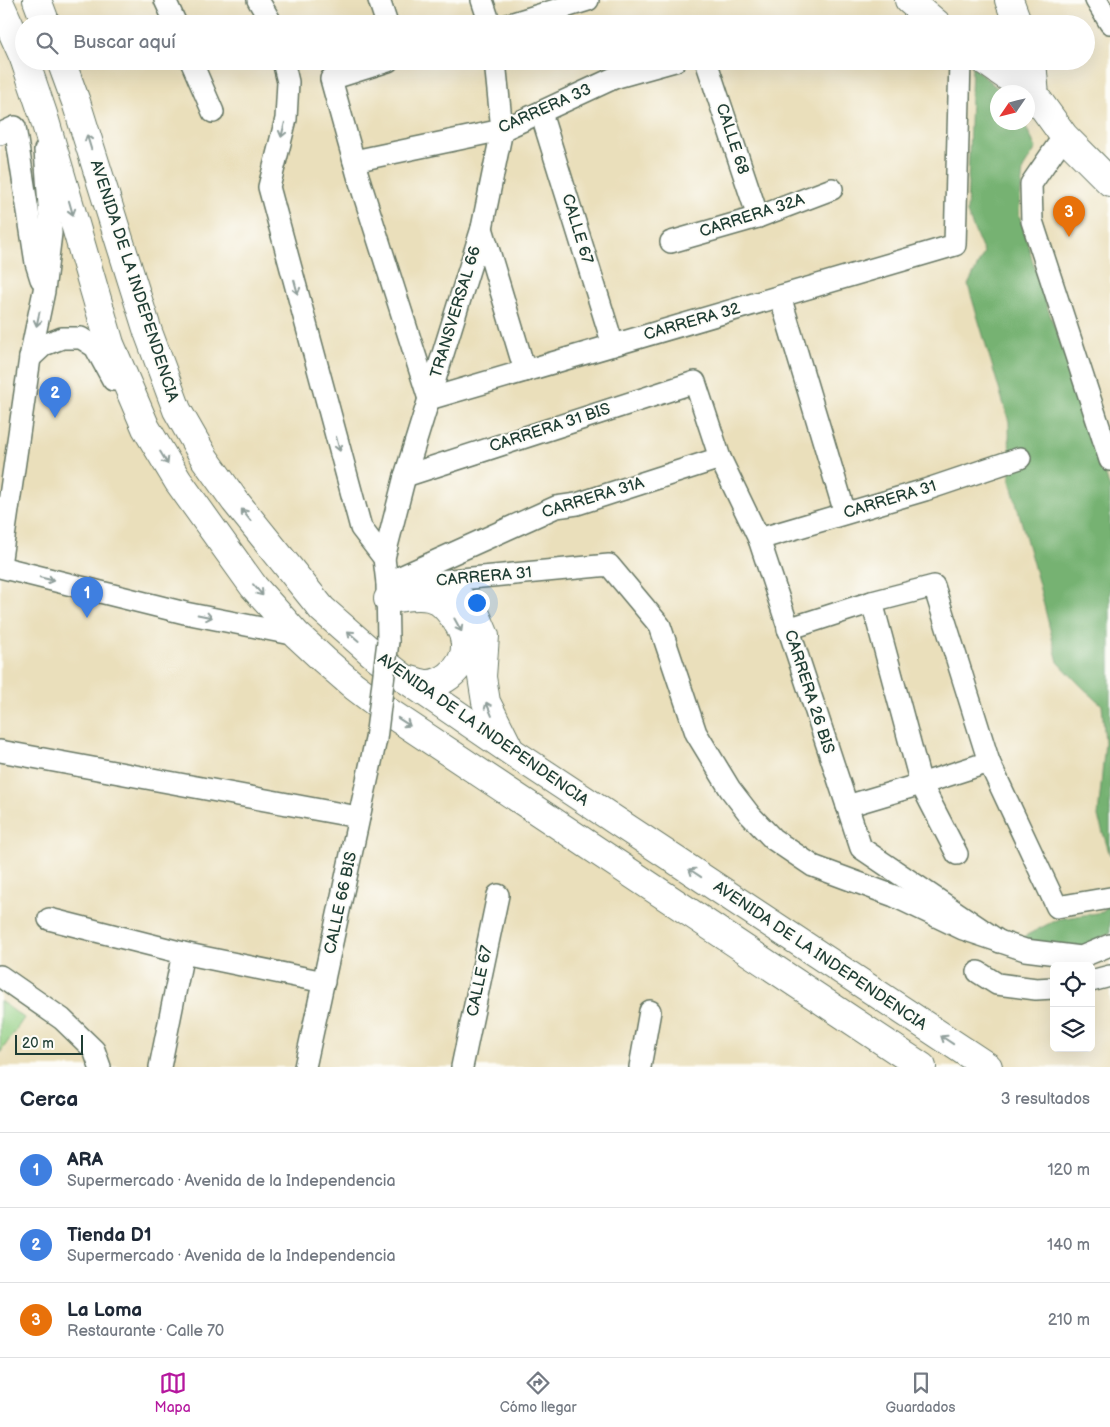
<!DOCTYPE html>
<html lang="es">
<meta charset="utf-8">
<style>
body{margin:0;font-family:"Balsamiq Sans",sans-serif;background:#f2f2f3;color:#1f2937}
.controls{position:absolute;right:15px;bottom:15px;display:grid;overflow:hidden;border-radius:8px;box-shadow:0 5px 20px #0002}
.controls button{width:45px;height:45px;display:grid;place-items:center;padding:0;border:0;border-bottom:1px solid #e0e1e3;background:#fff;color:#1f2937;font:25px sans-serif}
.compass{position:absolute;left:990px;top:85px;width:45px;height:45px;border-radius:50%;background:#fff;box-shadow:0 5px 20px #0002;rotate:235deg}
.scale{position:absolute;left:15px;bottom:12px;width:68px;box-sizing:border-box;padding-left:5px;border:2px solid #1f3d34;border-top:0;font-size:14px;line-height:18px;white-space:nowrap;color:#1f3d34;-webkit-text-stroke:4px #fdfcf7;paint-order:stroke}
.you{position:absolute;left:476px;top:602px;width:18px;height:18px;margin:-12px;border:4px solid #fff;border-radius:50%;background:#1a73e8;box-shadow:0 0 0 8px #1a73e833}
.badge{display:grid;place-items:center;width:32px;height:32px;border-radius:50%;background:#b5179e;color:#fff;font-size:16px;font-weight:700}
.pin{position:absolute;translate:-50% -41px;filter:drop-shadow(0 1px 2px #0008)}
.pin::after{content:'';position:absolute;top:26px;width:18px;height:15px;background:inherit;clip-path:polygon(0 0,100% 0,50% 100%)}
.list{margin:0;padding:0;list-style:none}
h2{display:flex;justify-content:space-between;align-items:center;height:65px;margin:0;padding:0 20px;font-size:21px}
h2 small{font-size:16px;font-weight:400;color:#747a83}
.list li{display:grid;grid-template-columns:32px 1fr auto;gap:15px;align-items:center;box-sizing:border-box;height:75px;padding:0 20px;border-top:1px solid #e0e1e3}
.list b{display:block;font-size:19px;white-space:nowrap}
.list p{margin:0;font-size:16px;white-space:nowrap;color:#747a83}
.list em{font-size:16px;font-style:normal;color:#747a83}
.icon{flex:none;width:28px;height:28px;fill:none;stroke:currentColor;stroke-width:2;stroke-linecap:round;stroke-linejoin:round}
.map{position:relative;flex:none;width:1110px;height:1067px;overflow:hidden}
.search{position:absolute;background:#fff;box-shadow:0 5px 20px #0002;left:15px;right:15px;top:15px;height:55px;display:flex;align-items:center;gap:12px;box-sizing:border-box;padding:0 18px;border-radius:28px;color:#747a83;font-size:19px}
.sheet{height:290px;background:#fff}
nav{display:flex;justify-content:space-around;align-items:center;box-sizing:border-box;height:70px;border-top:1px solid #e0e1e3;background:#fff;font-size:14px;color:#747a83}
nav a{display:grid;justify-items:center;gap:2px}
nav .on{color:#b5179e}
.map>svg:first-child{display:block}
.green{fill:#93cf84;stroke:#59865c}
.forest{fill:#76b272;stroke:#4a7853}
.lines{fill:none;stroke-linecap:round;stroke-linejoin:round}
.minor-casing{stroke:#667663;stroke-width:24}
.tertiary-casing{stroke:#667663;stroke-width:30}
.secondary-casing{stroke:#667663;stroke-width:30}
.minor{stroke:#fff;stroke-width:21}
.tertiary{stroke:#fff;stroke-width:28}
.secondary{stroke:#fff;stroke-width:28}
.minor-bridge-casing{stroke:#667663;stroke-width:24;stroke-linecap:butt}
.minor-bridge{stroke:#fff;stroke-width:21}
.oneway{stroke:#8f9e9a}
.labels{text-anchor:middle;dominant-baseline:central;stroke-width:4;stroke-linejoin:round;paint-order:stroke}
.street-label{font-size:16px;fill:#1f3d34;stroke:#fdfcf7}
</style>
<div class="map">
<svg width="1110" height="1067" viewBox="0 0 1110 1067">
<rect width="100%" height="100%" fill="#fdfcf7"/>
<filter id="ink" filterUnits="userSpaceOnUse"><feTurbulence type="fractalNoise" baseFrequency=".02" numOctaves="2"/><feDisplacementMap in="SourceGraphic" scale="10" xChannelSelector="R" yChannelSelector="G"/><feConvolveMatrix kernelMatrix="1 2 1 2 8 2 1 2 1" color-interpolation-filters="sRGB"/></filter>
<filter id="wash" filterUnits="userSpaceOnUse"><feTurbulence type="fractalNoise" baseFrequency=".0096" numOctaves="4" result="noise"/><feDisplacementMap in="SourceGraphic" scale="20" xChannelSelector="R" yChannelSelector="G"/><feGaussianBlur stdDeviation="1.12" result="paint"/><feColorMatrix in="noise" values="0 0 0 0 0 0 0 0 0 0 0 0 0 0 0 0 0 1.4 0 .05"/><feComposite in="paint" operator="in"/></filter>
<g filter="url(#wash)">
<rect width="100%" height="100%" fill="#eadfbb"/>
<path class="green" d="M0 1001 24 1018 0 1053Z"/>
<g class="forest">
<path d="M972 66 1002 92H998V122L1024 123 1036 148 1023 169 1019 214 1042 293 1089 419 1110 489V855L1098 817 1105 742 1102 705 1081 686 1058 662 1039 585 1010 481 1009 422 968 285 984 253 967 213Z"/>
<path d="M1110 901V933L1080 948 1051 954 1023 937 1058 919 1103 912Z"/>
</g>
</g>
<g filter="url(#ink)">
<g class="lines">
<defs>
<g id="minor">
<path d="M165 0 176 24"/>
<path d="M258 0 272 24"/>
<path d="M379 0 387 24"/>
<path d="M482 0 490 24"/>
<path d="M1096 0 1110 23"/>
<path d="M510 24 588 0"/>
<path d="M191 61 213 112"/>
<path d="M283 61 288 82 286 119 269 187 361 528 384 558 387 583 388 641"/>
<path d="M388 61 331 79 358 176 429 399"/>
<path d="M706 61 758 217"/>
<path d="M541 113 613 345"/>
<path d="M0 134 15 127 36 263 41 279"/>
<path d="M1064 136 1031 184 1032 221 1110 460"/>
<path d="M354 161 502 130 614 78 675 61"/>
<path d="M482 228 525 371"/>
<path d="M671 242 758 217 832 189"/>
<path d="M780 296 845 513"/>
<path d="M30 358 44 345 62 338H81L95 347 113 380"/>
<path d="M429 399 955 245 960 61"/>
<path d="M405 476 695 382 720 458 759 539 861 848 1000 942"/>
<path d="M759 539 925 490 1020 458"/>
<path d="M384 558 405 476 482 228 502 130 495 61"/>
<path d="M0 565 30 358 44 291 51 233 45 150"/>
<path d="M0 567 185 613 297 635"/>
<path d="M396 579 556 507 577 504 720 458"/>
<path d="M387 583H419L609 565 660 626 696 733 730 789 750 815 773 839 813 866 894 896 963 929 1025 950 1081 957 1110 945"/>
<path d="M872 602 921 784 957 854"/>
<path d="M788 629 872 602 934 586 989 762 1057 907 1110 898"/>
<path d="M0 751 358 817"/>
<path d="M847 806 921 784 989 762"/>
<path d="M49 919 183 953 324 982"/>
<path d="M978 972 997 984 1036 989 1054 988"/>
<path d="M0 976 62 1019 94 1050 100 1067"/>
<path d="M1091 981 1110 976"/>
<path d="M160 1067 183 953"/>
<path d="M305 1067 376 739"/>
<path d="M462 1067 498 895"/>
<path d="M640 1067 650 1011"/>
</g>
<g id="tertiary">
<path d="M1009 0 1018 24"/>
<path d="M1032 61 1035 96"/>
</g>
<g id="secondary">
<path d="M37 0 46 24"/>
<path d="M909 0 937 24"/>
<path d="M0 4 24 58"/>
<path d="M25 61 43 114 110 344 146 428 178 481 254 587 297 635 324 660 354 686 387 711 922 1067"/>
<path d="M61 61 76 102 148 332 177 410 205 459 235 501 322 609 372 653 404 678 512 752 988 1067"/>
<path d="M985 61 1035 96 1064 136 1110 182"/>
<path d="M419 583 444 588 463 601 477 617 485 636 482 677 486 702 508 746"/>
<path d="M388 599C401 598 416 594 429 597 437 599 443 604 448 610 467 631 474 656 449 676 444 680 435 684 428 684 421 684 413 680 406 679"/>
</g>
</defs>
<use href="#minor" class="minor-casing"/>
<use href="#tertiary" class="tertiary-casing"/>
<use href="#secondary" class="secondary-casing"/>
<use href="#minor" class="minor"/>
<use href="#tertiary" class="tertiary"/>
<use href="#secondary" class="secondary"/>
<defs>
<path id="minor-bridge" d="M376 739 388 641"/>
</defs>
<use href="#minor-bridge" class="minor-bridge-casing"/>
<use href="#minor-bridge" class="minor-bridge"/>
</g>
<defs><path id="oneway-shaft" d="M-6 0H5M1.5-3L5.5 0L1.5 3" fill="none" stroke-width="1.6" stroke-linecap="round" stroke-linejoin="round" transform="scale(1.25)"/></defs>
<g class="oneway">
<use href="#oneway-shaft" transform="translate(283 130) rotate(104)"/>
<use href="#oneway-shaft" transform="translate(89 142) rotate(-107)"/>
<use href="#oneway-shaft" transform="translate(71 208) rotate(74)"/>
<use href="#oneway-shaft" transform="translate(296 287) rotate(75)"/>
<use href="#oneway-shaft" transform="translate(38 319) rotate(102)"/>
<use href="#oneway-shaft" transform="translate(338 444) rotate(75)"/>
<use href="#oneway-shaft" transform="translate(164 458) rotate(59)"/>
<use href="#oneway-shaft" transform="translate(246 515) rotate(-128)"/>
<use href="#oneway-shaft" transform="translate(47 579) rotate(14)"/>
<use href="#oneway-shaft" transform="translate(258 590) rotate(49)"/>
<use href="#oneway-shaft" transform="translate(205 616) rotate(11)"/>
<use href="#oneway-shaft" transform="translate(458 625) rotate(61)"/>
<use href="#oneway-shaft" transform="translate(353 636) rotate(-139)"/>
<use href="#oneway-shaft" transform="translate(489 709) rotate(-113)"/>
<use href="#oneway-shaft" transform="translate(404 722) rotate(33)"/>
<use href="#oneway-shaft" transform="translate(695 873) rotate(-146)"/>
<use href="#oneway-shaft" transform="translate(947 1040) rotate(-146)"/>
</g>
</g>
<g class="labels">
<g class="street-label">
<text transform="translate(545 109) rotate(-24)">CARRERA 33</text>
<text transform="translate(732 139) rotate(72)">CALLE 68</text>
<text transform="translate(752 216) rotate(-18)">CARRERA 32A</text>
<text transform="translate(577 229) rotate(73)">CALLE 67</text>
<text transform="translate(134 281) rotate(72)">AVENIDA DE LA INDEPENDENCIA</text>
<text transform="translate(456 312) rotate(-73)">TRANSVERSAL 66</text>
<text transform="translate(692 322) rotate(-16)">CARRERA 32</text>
<text transform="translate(550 428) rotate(-18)">CARRERA 31 BIS</text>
<text transform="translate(593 498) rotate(-17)">CARRERA 31A</text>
<text transform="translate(890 500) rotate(-17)">CARRERA 31</text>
<text transform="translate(484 577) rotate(-5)">CARRERA 31</text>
<text transform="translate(809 692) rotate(72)">CARRERA 26 BIS</text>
<text transform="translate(483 730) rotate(35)">AVENIDA DE LA INDEPENDENCIA</text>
<text transform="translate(341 903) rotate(-78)">CALLE 66 BIS</text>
<text transform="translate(820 956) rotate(34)">AVENIDA DE LA INDEPENDENCIA</text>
<text transform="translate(480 981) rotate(-78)">CALLE 67</text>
</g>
</g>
</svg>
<div class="controls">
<button><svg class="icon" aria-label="locate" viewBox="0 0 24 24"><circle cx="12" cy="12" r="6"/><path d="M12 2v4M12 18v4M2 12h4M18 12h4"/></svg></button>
<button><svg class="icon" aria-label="layers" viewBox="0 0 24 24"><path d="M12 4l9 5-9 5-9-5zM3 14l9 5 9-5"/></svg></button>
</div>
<svg class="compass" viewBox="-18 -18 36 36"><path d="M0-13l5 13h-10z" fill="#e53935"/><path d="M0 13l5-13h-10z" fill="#747a83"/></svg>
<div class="scale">20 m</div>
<div class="you"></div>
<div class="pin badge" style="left:87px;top:618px;background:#3f7fe0">1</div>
<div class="pin badge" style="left:55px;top:418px;background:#3f7fe0">2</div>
<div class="pin badge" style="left:1069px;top:237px;background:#e8710a">3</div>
<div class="search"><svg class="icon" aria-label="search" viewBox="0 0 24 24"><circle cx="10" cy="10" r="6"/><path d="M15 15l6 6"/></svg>Buscar aquí</div>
</div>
<section class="sheet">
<h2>Cerca<small>3 resultados</small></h2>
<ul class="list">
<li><span class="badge" style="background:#3f7fe0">1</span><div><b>ARA</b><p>Supermercado · Avenida de la Independencia</p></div><em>120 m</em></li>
<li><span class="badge" style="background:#3f7fe0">2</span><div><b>Tienda D1</b><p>Supermercado · Avenida de la Independencia</p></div><em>140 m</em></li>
<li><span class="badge" style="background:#e8710a">3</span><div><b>La Loma</b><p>Restaurante · Calle 70</p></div><em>210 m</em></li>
</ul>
</section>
<nav>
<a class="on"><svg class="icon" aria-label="map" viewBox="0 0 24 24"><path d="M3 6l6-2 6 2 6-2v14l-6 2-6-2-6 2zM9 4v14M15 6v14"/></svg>Mapa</a>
<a><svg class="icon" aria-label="directions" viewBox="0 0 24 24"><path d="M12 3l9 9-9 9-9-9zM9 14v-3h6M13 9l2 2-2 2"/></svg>Cómo llegar</a>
<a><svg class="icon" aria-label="saved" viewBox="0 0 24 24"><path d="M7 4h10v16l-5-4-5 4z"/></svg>Guardados</a>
</nav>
